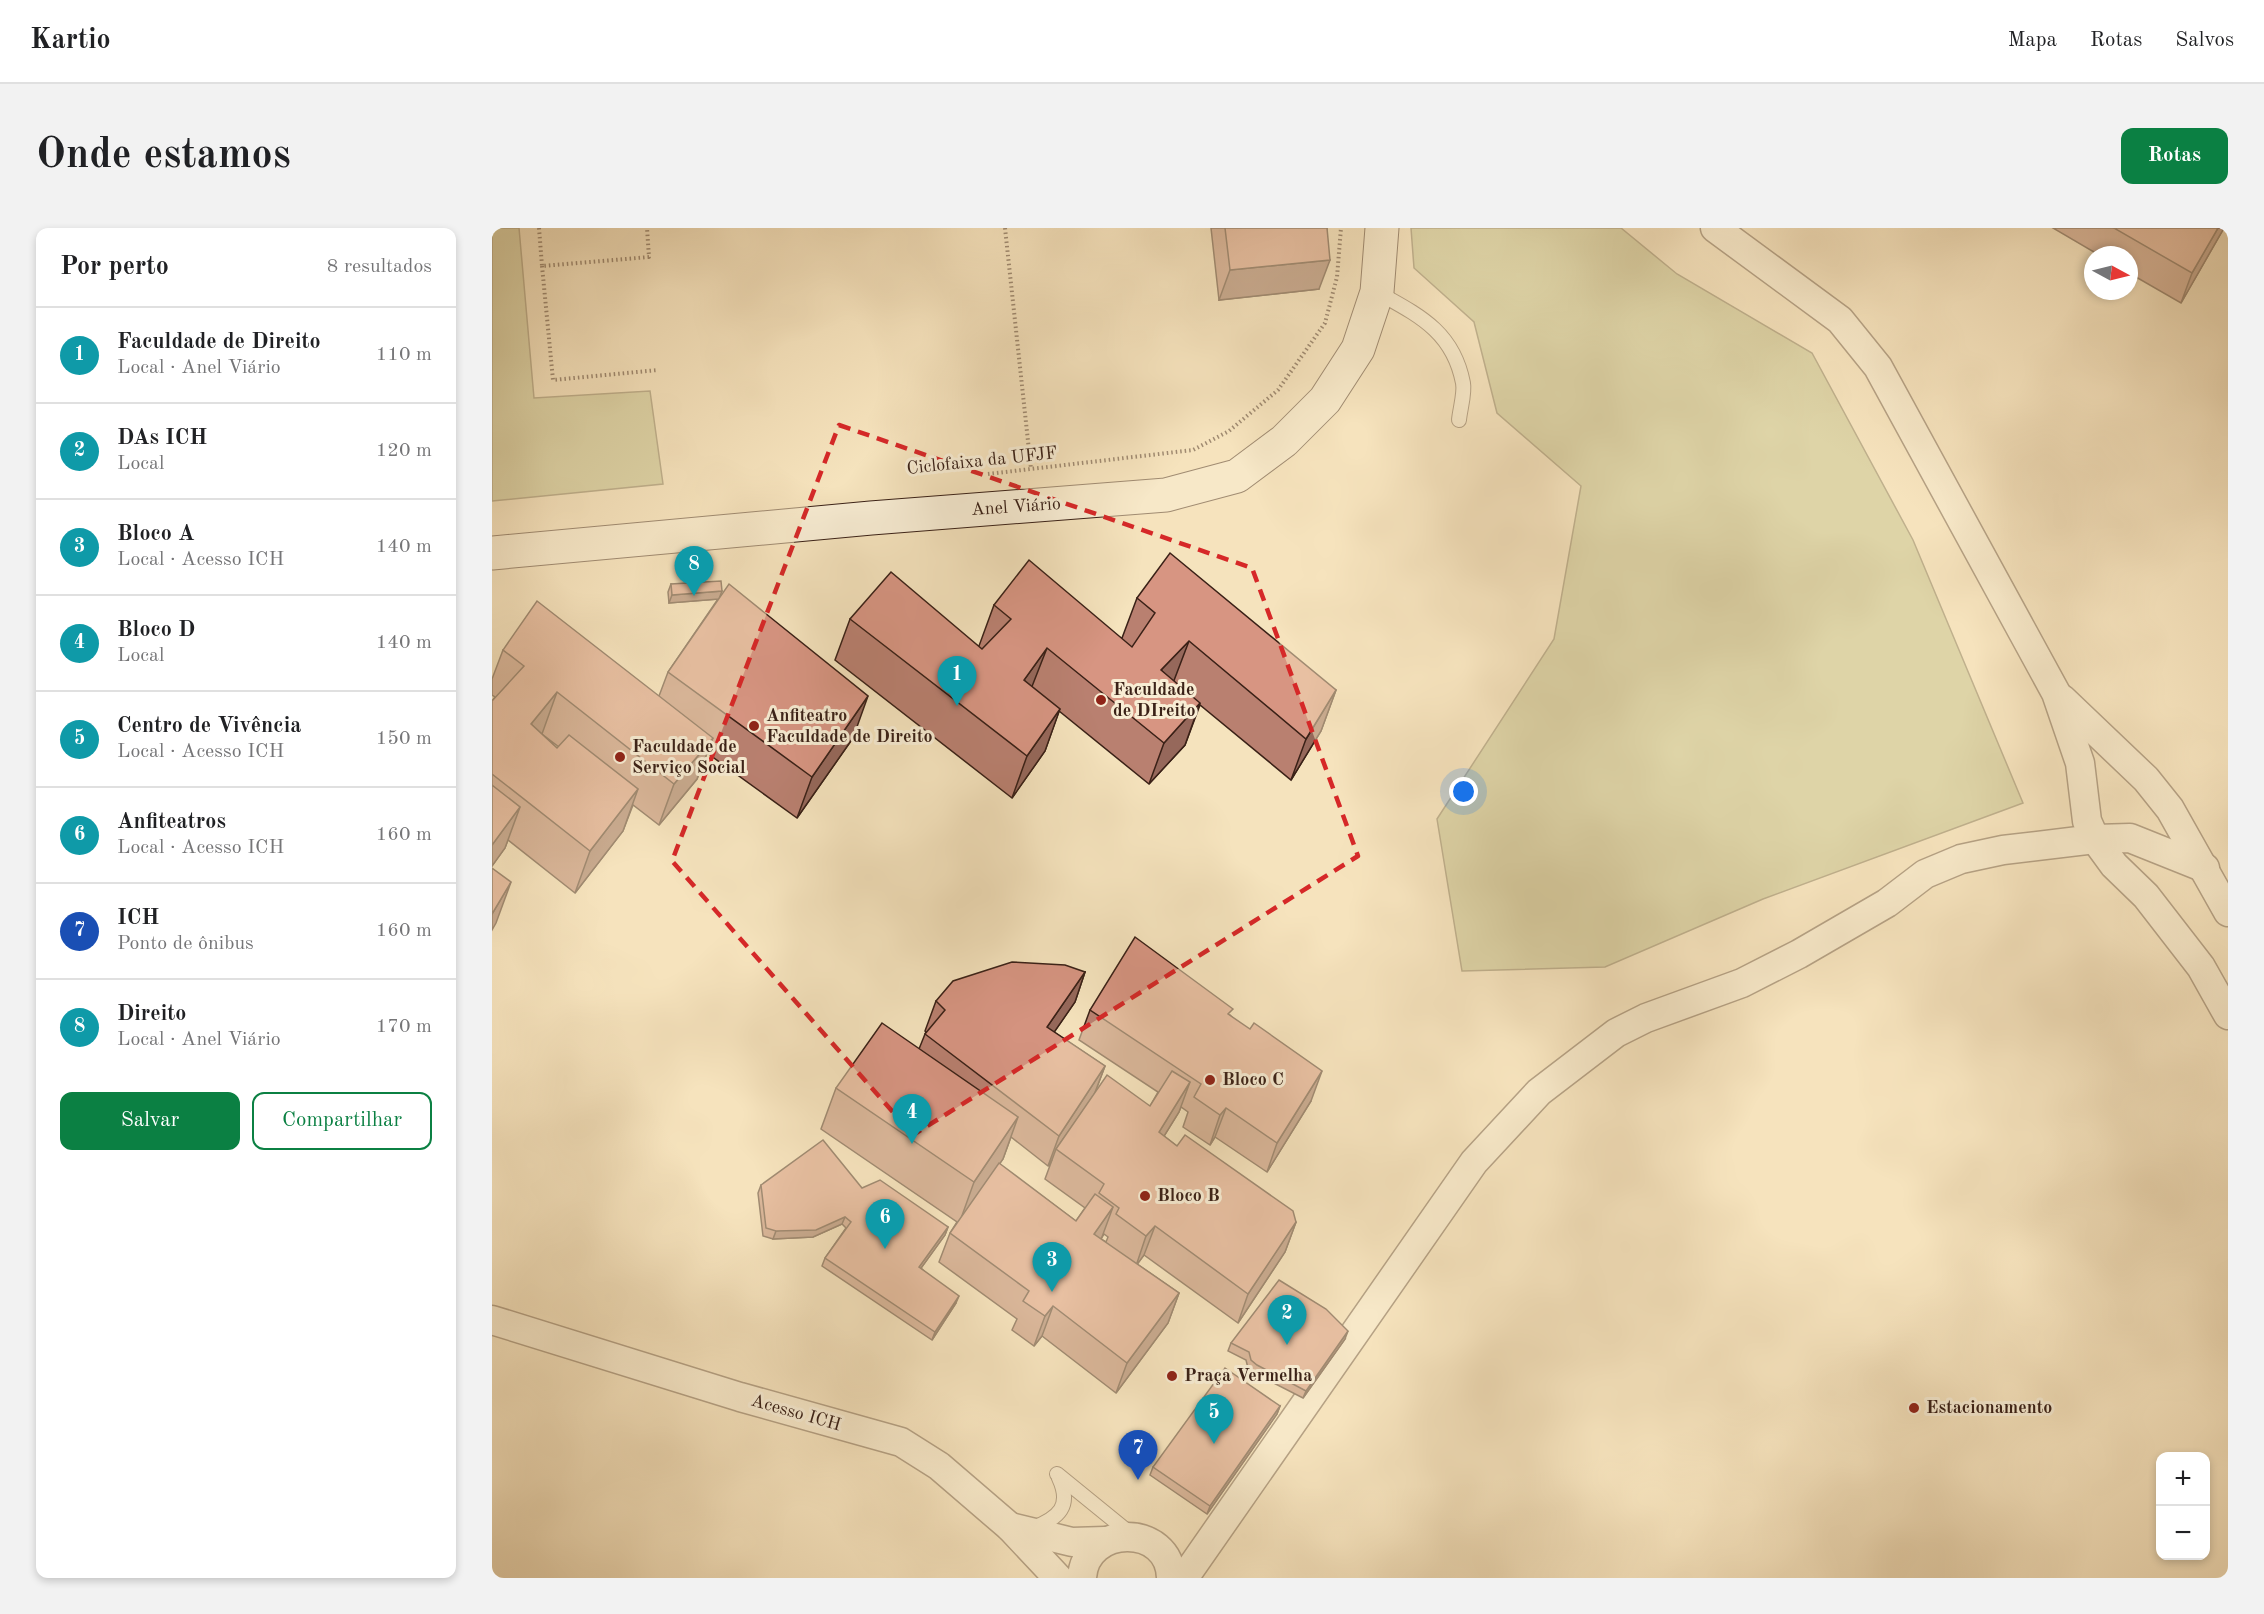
<!DOCTYPE html>
<html lang="pt">
<meta charset="utf-8">
<style>
body{margin:0;font-family:"Old Standard TT",serif;background:#f2f2f2;color:#202124}
.controls{position:absolute;right:18px;bottom:18px;display:grid;overflow:hidden;border-radius:12px;box-shadow:0 3px 9px #0003}
.controls button{width:54px;height:54px;display:grid;place-items:center;padding:0;border:0;border-bottom:2px solid #e0e0e0;background:#fff;color:#202124;font:30px sans-serif}
.compass{position:absolute;left:1592px;top:18px;width:54px;height:54px;border-radius:50%;background:#fff;box-shadow:0 3px 9px #0003;rotate:97deg}
.you{position:absolute;left:972px;top:564px;width:21px;height:21px;margin:-15px;border:4px solid #fff;border-radius:50%;background:#1a73e8;box-shadow:0 0 0 9px #1a73e833}
.badge{display:grid;place-items:center;width:39px;height:39px;border-radius:50%;background:#0b8043;color:#fff;font-size:20px;font-weight:700}
.pin{position:absolute;translate:-50% -50px;filter:drop-shadow(0 2px 3px #0008)}
.pin::after{content:'';position:absolute;top:32px;width:21px;height:18px;background:inherit;clip-path:polygon(0 0,100% 0,50% 100%)}
.list{margin:0;padding:0;list-style:none}
h2{display:flex;justify-content:space-between;align-items:center;height:78px;margin:0;padding:0 24px;font-size:26px}
h2 small{font-size:20px;font-weight:400;color:#757577}
.list li{display:grid;grid-template-columns:39px 1fr auto;gap:18px;align-items:center;box-sizing:border-box;height:96px;padding:0 24px;border-top:2px solid #e0e0e0}
.list b{display:block;font-size:22px;white-space:nowrap}
.list p{margin:0;font-size:20px;white-space:nowrap;color:#757577}
.list em{font-size:20px;font-style:normal;color:#757577}
.actions{display:flex;gap:12px;padding:18px 24px}
.actions a{flex:1;padding:14px 0;border:2px solid #0b8043;border-radius:12px;text-align:center;font-size:21px;color:#0b8043}
.actions .main{background:#0b8043;color:#fff}
.map{position:relative;flex:none;width:1736px;height:1350px;overflow:hidden;border-radius:12px}
header{display:flex;align-items:center;gap:36px;box-sizing:border-box;height:84px;padding:0 30px;background:#fff;border-bottom:2px solid #e0e0e0}
header strong{font-size:28px}
nav{display:flex;gap:33px;margin-inline-start:auto;font-size:21px}
.intro{display:flex;align-items:center;justify-content:space-between;box-sizing:border-box;height:144px;padding:0 36px}
h1{margin:0;font-size:42px}
.button{padding:15px 27px;border-radius:12px;background:#0b8043;color:#fff;font-size:21px;font-weight:700}
main{display:flex;gap:36px;padding:0 36px}
aside{flex:1;background:#fff;border-radius:12px;box-shadow:0 3px 9px #0003}
.map>svg:first-child{display:block}
.green{fill:#c2c28d;stroke:#7e7252;stroke-width:1.5}
.lines{fill:none;stroke-linecap:round;stroke-linejoin:round}
.lane-casing{stroke:#695240;stroke-width:16}
.street-casing{stroke:#695240;stroke-width:31}
.secondary-casing{stroke:#3a2117;stroke-width:35}
.path{stroke:#3a2117;stroke-width:4;stroke-dasharray:1.5 3;stroke-linecap:butt}
.lane{stroke:#f8edd4;stroke-width:14}
.street{stroke:#f8edd4;stroke-width:28}
.secondary{stroke:#f8edd4;stroke-width:33}
.wall{fill:#b98070;stroke:#3a2117;stroke-width:1.5;fill-rule:evenodd}
.shaded-wall{fill:#96685b;stroke:#3a2117;stroke-width:1.5}
.building{fill:#d79582;stroke:#3a2117;stroke-width:1.5}
.marked{fill:none;stroke:#d62828;stroke-width:4.5;stroke-dasharray:12 8;stroke-linejoin:round}
.poi-dot{fill:#8f2418;stroke:#f8edd4;stroke-width:2}
.labels{text-anchor:middle;dominant-baseline:central;stroke-width:6;stroke-linejoin:round;paint-order:stroke}
.street-label{font-size:18px;fill:#3a2117;stroke:#f8edd4}
.poi-label{font-size:18px;font-weight:bold;fill:#3a2117;stroke:#f8edd4;text-anchor:start}
</style>
<header>
<strong>Kartio</strong>
<nav><a>Mapa</a><a>Rotas</a><a>Salvos</a></nav>
</header>
<div class="intro"><h1>Onde estamos</h1><a class="button">Rotas</a></div>
<main>
<aside>
<h2>Por perto<small>8 resultados</small></h2>
<ul class="list">
<li><span class="badge" style="background:#0f9aa8">1</span><div><b>Faculdade de Direito</b><p>Local · Anel Viário</p></div><em>110 m</em></li>
<li><span class="badge" style="background:#0f9aa8">2</span><div><b>DAs ICH</b><p>Local</p></div><em>120 m</em></li>
<li><span class="badge" style="background:#0f9aa8">3</span><div><b>Bloco A</b><p>Local · Acesso ICH</p></div><em>140 m</em></li>
<li><span class="badge" style="background:#0f9aa8">4</span><div><b>Bloco D</b><p>Local</p></div><em>140 m</em></li>
<li><span class="badge" style="background:#0f9aa8">5</span><div><b>Centro de Vivência</b><p>Local · Acesso ICH</p></div><em>150 m</em></li>
<li><span class="badge" style="background:#0f9aa8">6</span><div><b>Anfiteatros</b><p>Local · Acesso ICH</p></div><em>160 m</em></li>
<li><span class="badge" style="background:#1a4fb4">7</span><div><b>ICH</b><p>Ponto de ônibus</p></div><em>160 m</em></li>
<li><span class="badge" style="background:#0f9aa8">8</span><div><b>Direito</b><p>Local · Anel Viário</p></div><em>170 m</em></li>
</ul>
<div class="actions"><a class="main">Salvar</a><a>Compartilhar</a></div>
</aside>
<div class="map">
<svg width="1736" height="1350" viewBox="0 0 1736 1350">
<rect width="100%" height="100%" fill="#f5e3bd"/>
<filter id="stains"><feTurbulence type="fractalNoise" baseFrequency=".00333" numOctaves="4"/><feColorMatrix values="0 0 0 0 .2 0 0 0 0 .09 0 0 0 0 .02 0 0 0 .5 -.17"/></filter>
<radialGradient id="worn" r=".72"><stop offset=".6" stop-color="#630" stop-opacity="0"/><stop offset="1" stop-color="#630" stop-opacity=".3"/></radialGradient>
<g class="green">
<path d="M0 0H27L42 170 158 163 171 256 0 273Z"/>
<path d="M919 0H1129L1185 46 1320 125 1421 312 1531 575 1271 671 1113 739 970 743 945 591 1062 411 1089 258 1005 185 982 94 922 40Z"/>
</g>
<g class="lines">
<defs>
<g id="lane">
<path d="M885 64C926 87 961 103 971 155 973 165 968 181 967 192"/>
<path d="M565 1246 640 1307"/>
<path d="M541 1300C567 1290 580 1278 567 1250"/>
</g>
<g id="street">
<path d="M1223 0 1348 92 1386 139 1564 465 1588 535 1595 593 1603 611 1622 637 1654 668 1709 739 1736 787"/>
<path d="M1570 471 1654 551 1678 581 1736 684"/>
<path d="M0 1092 248 1169 409 1214 447 1238 518 1299 566 1350"/>
<path d="M518 1299 580 1314 613 1313"/>
<path d="M590 1350C593 1296 678 1295 679 1350"/>
<path d="M692 1350 982 934 1047 864 1124 805 1154 790 1250 755 1307 726 1395 675 1433 646 1469 631 1511 622 1603 611 1638 610 1713 640"/>
</g>
<path id="secondary" d="M0 325 379 290 674 267 745 248 792 213 833 172 866 121 885 64 890 0"/>
</defs>
<use href="#lane" class="lane-casing"/>
<use href="#street" class="street-casing"/>
<use href="#secondary" class="secondary-casing"/>
<g class="path">
<path d="M47 0 50 38 157 29 155 0"/>
<path d="M513 0 539 241"/>
<path d="M50 38 61 152 166 142"/>
<path d="M496 246 701 222 737 203 786 162 833 95 845 49 849 0"/>
</g>
<use href="#lane" class="lane"/>
<use href="#street" class="street"/>
<use href="#secondary" class="secondary"/>
</g>
<g class="wall">
<path d="M719 0H835L827 61 727 72Z"/>
<path d="M1561 0H1732L1689 75 1637 45V27H1607Z"/>
<path d="M179 356 228 369 361 510 305 590 215 525 205 551 167 597 141 577 131 603 83 665 16 612 13 620 0 638V473L3 469 0 467V451L11 422 167 468 176 444 226 371 177 375 176 364ZM50 506 67 519 65 520Z"/>
<path d="M645 370 844 462 829 503 799 552 708 477 693 517 657 556 567 483 553 523 520 570 343 432 358 391 487 418 502 377 630 410Z"/>
<path d="M593 744 583 774 562 804 613 838 604 862 658 878 666 864 587 812 598 782 738 787 819 873 775 944 723 909 718 917 691 899 696 884 689 879 687 884 672 908 685 918 804 994 793 1024 746 1095 652 1027 645 1036 687 1065 676 1095 624 1165 550 1108 542 1118 520 1102 525 1091 447 1034 458 1005 465 994 329 901 344 860 427 821 433 806 434 804 433 803 444 773ZM519 909 556 938 560 932 553 951 593 980 584 993 507 936 511 931ZM612 1006 616 1009 614 1014 609 1011Z"/>
<path d="M269 957 370 960 456 999 453 1007 429 1040 464 1075 440 1112 330 1038 333 1030 354 1000 350 996 321 1009 281 1011 271 1008 266 965Z"/>
<path d="M853 1111 811 1170 762 1145 756 1140 754 1132 736 1123 739 1115Z"/>
<path d="M788 1178 785 1186 715 1286 658 1247 661 1239Z"/>
</g>
<g class="shaded-wall">
<path d="M1726 0H1732L1689 75 1700 45Z"/>
<path d="M838 32 827 61 727 72 738 42Z"/>
<path d="M230 363 227 371 177 375 180 367Z"/>
<path d="M697 413 681 455 669 442Z"/>
<path d="M555 420 539 461 532 452Z"/>
<path d="M844 462 829 503 799 552 814 511Z"/>
<path d="M65 464 50 506 39 496Z"/>
<path d="M376 468 361 510 305 590 320 549Z"/>
<path d="M708 475 693 517 657 556 672 515Z"/>
<path d="M568 481 553 523 520 570 535 528Z"/>
<path d="M221 510 205 551 167 597 182 556Z"/>
<path d="M146 561 131 603 83 665 98 623Z"/>
<path d="M28 579 13 620 0 638V617Z"/>
<path d="M19 654 4 695 0 702V686Z"/>
<path d="M593 744 583 774 545 829 555 799Z"/>
<path d="M613 838 602 867 564 921 560 932 556 938 567 908Z"/>
<path d="M830 843 819 873 775 944 785 915Z"/>
<path d="M698 854 687 884 656 934 667 904Z"/>
<path d="M734 880 723 909 718 917 728 887Z"/>
<path d="M526 889 511 931 467 996 482 954Z"/>
<path d="M621 979 610 1009 591 1036 602 1006Z"/>
<path d="M353 989 350 996 321 1009 281 1011 284 1003Z"/>
<path d="M804 994 793 1024 746 1095 756 1066Z"/>
<path d="M663 998 652 1027 644 1038 654 1008Z"/>
<path d="M456 999 453 1007 424 1047 427 1039Z"/>
<path d="M687 1065 676 1095 624 1165 635 1135Z"/>
<path d="M467 1068 464 1075 440 1112 443 1104Z"/>
<path d="M561 1078 550 1108 542 1118 553 1088Z"/>
<path d="M856 1103 853 1111 811 1170 814 1163Z"/>
<path d="M788 1178 785 1186 715 1286 718 1278Z"/>
</g>
<g class="building">
<path d="M733 0H835L838 32 738 42Z"/>
<path d="M1622 0H1726L1700 45Z"/>
<path d="M678 325 844 462 814 511 697 413 669 442 708 475 672 515 555 420 532 452 568 481 535 528 358 391 399 344 490 421 519 391 502 377 537 332 640 419 663 385 645 370Z"/>
<path d="M229 353 230 363 180 367 179 356Z"/>
<path d="M237 356 376 468 320 549 176 444Z"/>
<path d="M45 373 221 510 182 556 65 464 39 496 65 520 77 507 146 561 98 623 0 546V473L32 438 11 422Z"/>
<path d="M0 557 28 579 0 617Z"/>
<path d="M0 640 19 654 0 686Z"/>
<path d="M643 709 741 781 736 786 758 801 762 795 830 843 785 915 734 880 728 887 702 869 709 856 598 782Z"/>
<path d="M520 734 573 737 593 744 555 799 613 838 567 908 433 806 453 782 444 773 461 753Z"/>
<path d="M390 795 526 889 482 954 344 860Z"/>
<path d="M680 843 698 854 667 904 685 918 693 907 801 983 804 994 756 1066 663 998 654 1008 624 986 627 980 607 965 612 956 564 921 615 847 658 878Z"/>
<path d="M331 912 370 960 388 952 456 999 427 1039 467 1068 443 1104 333 1030 359 994 353 989 324 1002 284 1003 274 1000 269 957Z"/>
<path d="M507 935 584 993 603 966 621 979 602 1006 687 1065 635 1135 561 1078 553 1088 531 1073 537 1063 458 1005Z"/>
<path d="M787 1052 834 1081 856 1103 814 1163 765 1137 759 1132 757 1124 739 1115Z"/>
<path d="M733 1140 788 1178 718 1278 661 1239Z"/>
</g>
<path d="M0 0H1736V1350H0ZM347 197 760 340 866 628 421 907 180 633Z" fill="#f5e3bd" fill-opacity=".55" fill-rule="evenodd"/>
<path class="marked" d="M347 197 760 340 866 628 421 907 180 633Z"/>
<g class="poi-dot">
<circle cx="609" cy="472" r="6"/>
<circle cx="262" cy="498" r="6"/>
<circle cx="128" cy="529" r="6"/>
<circle cx="718" cy="852" r="6"/>
<circle cx="653" cy="968" r="6"/>
<circle cx="680" cy="1148" r="6"/>
<circle cx="1422" cy="1180" r="6"/>
</g>
<g class="labels">
<g class="street-label">
<text transform="translate(490 233) rotate(-6)">Ciclofaixa da UFJF</text>
<text transform="translate(524 279) rotate(-4)">Anel Viário</text>
<text transform="translate(304 1185) rotate(16)">Acesso ICH</text>
</g>
<g class="poi-label">
<text x="621" y="462">Faculdade<tspan x="621" dy="21">de DIreito</tspan></text>
<text x="274" y="488">Anfiteatro<tspan x="274" dy="21">Faculdade de Direito</tspan></text>
<text x="140" y="519">Faculdade de<tspan x="140" dy="21">Serviço Social</tspan></text>
<text x="730" y="852">Bloco C</text>
<text x="665" y="968">Bloco B</text>
<text x="692" y="1148">Praça Vermelha</text>
<text x="1434" y="1180">Estacionamento</text>
</g>
</g>
<rect width="100%" height="100%" filter="url(#stains)"/>
<rect width="100%" height="100%" fill="url(#worn)"/>
</svg>
<div class="controls">
<button>+</button>
<button>−</button>
</div>
<svg class="compass" viewBox="-18 -18 36 36"><path d="M0-13l5 13h-10z" fill="#e53935"/><path d="M0 13l5-13h-10z" fill="#757577"/></svg>
<div class="you"></div>
<div class="pin badge" style="left:465px;top:478px;background:#0f9aa8">1</div>
<div class="pin badge" style="left:795px;top:1117px;background:#0f9aa8">2</div>
<div class="pin badge" style="left:560px;top:1064px;background:#0f9aa8">3</div>
<div class="pin badge" style="left:420px;top:916px;background:#0f9aa8">4</div>
<div class="pin badge" style="left:722px;top:1216px;background:#0f9aa8">5</div>
<div class="pin badge" style="left:393px;top:1021px;background:#0f9aa8">6</div>
<div class="pin badge" style="left:646px;top:1252px;background:#1a4fb4">7</div>
<div class="pin badge" style="left:202px;top:368px;background:#0f9aa8">8</div>
</div>
</main>
